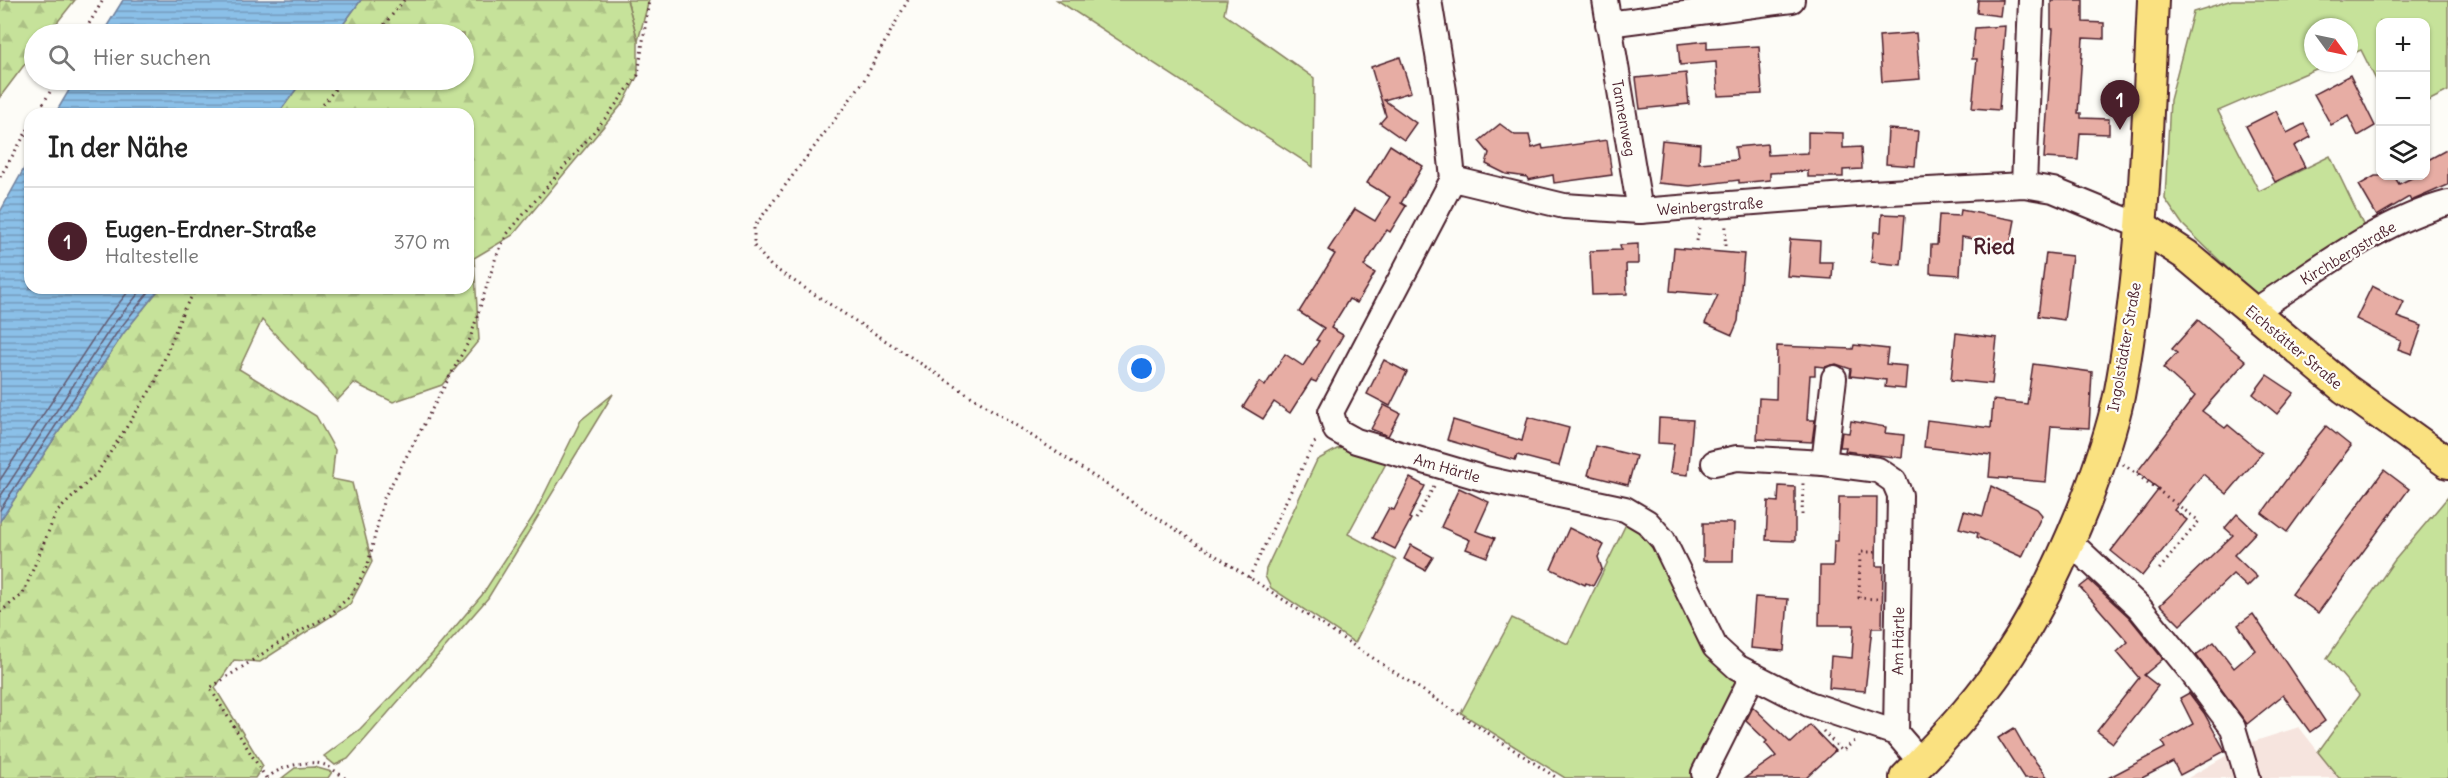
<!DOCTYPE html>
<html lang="de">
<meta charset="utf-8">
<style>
body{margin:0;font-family:Delius,sans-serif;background:#f2f2f2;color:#222}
.controls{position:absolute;right:18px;top:18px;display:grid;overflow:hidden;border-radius:12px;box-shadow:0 2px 4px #0004}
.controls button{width:54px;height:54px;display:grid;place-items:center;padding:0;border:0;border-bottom:2px solid #e0e0e0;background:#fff;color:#222;font:30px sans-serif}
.compass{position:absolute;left:2304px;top:18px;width:54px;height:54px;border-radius:50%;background:#fff;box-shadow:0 2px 4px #0004;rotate:123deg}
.you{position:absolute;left:1142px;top:369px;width:21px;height:21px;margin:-15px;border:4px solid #fff;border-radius:50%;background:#1a73e8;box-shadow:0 0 0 9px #1a73e833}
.badge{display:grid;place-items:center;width:39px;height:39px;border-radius:50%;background:#4a1f2b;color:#fff;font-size:20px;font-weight:700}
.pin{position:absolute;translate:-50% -50px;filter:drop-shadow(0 2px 3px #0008)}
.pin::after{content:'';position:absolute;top:32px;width:21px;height:18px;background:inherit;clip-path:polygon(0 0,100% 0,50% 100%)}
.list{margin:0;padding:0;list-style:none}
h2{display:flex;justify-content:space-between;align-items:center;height:78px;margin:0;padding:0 24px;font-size:26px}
h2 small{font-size:20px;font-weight:400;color:#767676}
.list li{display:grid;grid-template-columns:39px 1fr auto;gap:18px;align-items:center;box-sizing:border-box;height:108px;padding:0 24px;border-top:2px solid #e0e0e0}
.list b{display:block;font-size:22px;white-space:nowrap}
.list p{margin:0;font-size:20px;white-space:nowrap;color:#767676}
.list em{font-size:20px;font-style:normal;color:#767676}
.icon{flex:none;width:33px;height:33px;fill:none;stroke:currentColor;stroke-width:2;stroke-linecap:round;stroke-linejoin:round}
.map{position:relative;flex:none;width:2448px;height:778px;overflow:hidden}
.search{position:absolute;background:#fff;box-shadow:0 2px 4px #0004;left:24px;top:24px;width:450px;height:66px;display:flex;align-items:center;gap:15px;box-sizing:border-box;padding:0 21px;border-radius:33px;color:#767676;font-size:22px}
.panel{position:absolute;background:#fff;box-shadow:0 2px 4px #0004;left:24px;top:108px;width:450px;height:186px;border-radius:18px}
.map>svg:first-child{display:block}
.built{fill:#f6e4de}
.green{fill:#c6e29a;stroke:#888062;stroke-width:1.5}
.forest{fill:url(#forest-firs);stroke:#888062;stroke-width:1.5}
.water{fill:url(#water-rules);stroke:#71809c;stroke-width:1.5}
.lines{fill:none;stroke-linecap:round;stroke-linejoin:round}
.shore{stroke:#645f77;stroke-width:1.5}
.building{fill:#e7ada4;stroke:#4a1f2b;stroke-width:1.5}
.minor-casing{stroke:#4a1f2b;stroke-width:28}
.major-casing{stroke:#4a1f2b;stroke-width:34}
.path{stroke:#4a1f2b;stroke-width:3;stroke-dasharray:1.5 4.5;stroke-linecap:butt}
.minor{stroke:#fdfcf7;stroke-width:24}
.major{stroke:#fae180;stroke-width:30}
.labels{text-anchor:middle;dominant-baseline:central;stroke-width:4.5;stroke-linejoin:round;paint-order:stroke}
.street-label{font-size:15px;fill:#4a1f2b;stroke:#fdfcf7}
.district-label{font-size:21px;font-weight:bold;fill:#4a1f2b;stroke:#fdfcf7}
</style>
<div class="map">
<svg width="2448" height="778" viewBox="0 0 2448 778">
<defs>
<pattern id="forest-firs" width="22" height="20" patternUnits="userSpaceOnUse" patternTransform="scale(1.5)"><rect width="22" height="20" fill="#c6e29a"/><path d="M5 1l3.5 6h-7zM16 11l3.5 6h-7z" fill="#acc185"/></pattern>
<pattern id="water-rules" width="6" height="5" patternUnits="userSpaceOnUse" patternTransform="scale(1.5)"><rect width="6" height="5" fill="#8bc0e8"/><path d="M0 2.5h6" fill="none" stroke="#749bbc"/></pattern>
</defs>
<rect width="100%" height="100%" fill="#fdfcf7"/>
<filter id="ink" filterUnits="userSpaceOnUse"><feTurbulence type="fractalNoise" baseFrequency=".0167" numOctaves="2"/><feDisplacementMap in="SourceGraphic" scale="12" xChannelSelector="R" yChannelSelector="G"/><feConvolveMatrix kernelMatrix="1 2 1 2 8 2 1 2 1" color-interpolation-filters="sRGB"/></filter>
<g filter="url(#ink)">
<path class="built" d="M2299 727 2339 778H2188L2246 744Z"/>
<g class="green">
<path d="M627 0H649L638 41Z"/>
<path d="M1057 0H1227L1224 14 1314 78 1313 167Z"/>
<path d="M2232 0H2448V91L2426 102V22H2380V88L2361 50 2349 55V27H2313V63H2330L2218 111 2259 191 2330 156 2367 233 2257 297 2183 225 2165 199 2170 100 2193 12Z"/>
<path d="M613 394 488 598 348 759 335 765 324 756 360 729 432 654 482 595 534 515 581 420Z"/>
<path d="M1356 446 1389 458 1348 534 1396 560 1355 643 1271 588 1265 576 1266 569 1317 460 1337 449Z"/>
<path d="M2448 497V778H2339L2318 752 2359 695 2327 658 2394 561Z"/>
<path d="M1627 522 1653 538 1743 680 1694 778H1565L1461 713 1512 618 1568 644Z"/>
<path d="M314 767 332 772 328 778H282L295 768Z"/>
</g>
<g class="forest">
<path d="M0 0H75L48 34H34V52L0 97Z"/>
<path d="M361 0H627L638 41V75L624 102 513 235 474 258 479 340 442 385 393 402 354 383 337 401 262 320 239 369 316 416 335 450 332 479 352 483 372 562 350 604 260 662 234 660 215 688 263 766 255 778H0V521L123 334 160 288H468V114H278L303 80H464V34H336Z"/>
</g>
<g class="water">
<path d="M123 0H361L336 34H102Z"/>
<path d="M75 80H303L278 114H55Z"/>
<path d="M30 158V288H160L123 334 0 521V212Z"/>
</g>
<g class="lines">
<g class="shore">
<path d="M0 480 105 321 131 288"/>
<path d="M0 497 112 326 143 288"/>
<path d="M0 510 118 331 152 288"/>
</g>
</g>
<g class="building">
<path d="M1978 0H2002L2000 16 1977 13Z"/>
<path d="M2051 0H2083V22L2104 23V39L2083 38 2078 113H2081V118L2109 119V134L2080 133 2078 160 2044 158 2053 29H2051Z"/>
<path d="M2005 26 1999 110 1972 108 1977 59H1972L1975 28Z"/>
<path d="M1916 33 1920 79 1882 82 1879 36Z"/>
<path d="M1707 41V49L1759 46 1762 94 1718 96 1716 62 1680 65 1678 44Z"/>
<path d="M1400 57 1411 92 1384 100 1416 123 1404 140 1380 123 1386 116 1371 67Z"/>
<path d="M1686 73 1689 104 1640 109 1636 78Z"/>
<path d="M2350 75 2375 126 2358 136 2348 116 2331 125 2314 94Z"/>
<path d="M2276 111 2287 133 2304 124 2311 137 2294 146 2305 167 2275 182 2246 126Z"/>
<path d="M1500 124 1515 135H1529L1532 148 1542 145 1543 149 1607 140 1612 175 1554 183 1553 175 1528 180 1527 177 1506 174 1486 164 1489 153 1479 141Z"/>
<path d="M1888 129 1918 131 1915 166 1886 164Z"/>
<path d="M1808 132 1843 133V148L1861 147 1862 169 1843 170V177H1808V171L1770 173V180L1739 183V180L1690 186 1658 183 1662 140 1700 144 1699 163 1737 160 1735 147 1767 144 1768 155 1808 153Z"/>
<path d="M1390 145 1423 166 1401 203 1406 206 1390 232 1387 230 1364 266 1375 273 1357 303 1349 299 1331 328 1343 335 1316 382 1311 380 1290 413 1274 402 1263 419 1243 407 1259 382 1265 386 1285 354 1303 366 1319 341 1316 340 1324 328 1299 312 1335 254 1328 250 1355 209 1375 221 1390 197 1367 183Z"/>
<path d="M2448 149V185L2411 201 2409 197 2377 216 2359 185 2375 176H2394L2399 184 2416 176H2426V161Z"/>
<path d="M1961 210 2015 220 2010 246 1962 237 1960 275 1930 273 1931 245H1937L1939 215 1960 216Z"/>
<path d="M1882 214 1905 215 1901 265 1871 262 1874 232H1881Z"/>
<path d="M1790 239 1820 241 1819 262H1833L1832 279 1787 276Z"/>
<path d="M1638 244V264H1626L1627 294 1592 295 1590 251 1621 250 1620 245Z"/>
<path d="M1674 248 1744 254 1738 321 1732 335 1705 323 1718 295 1670 291Z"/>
<path d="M2046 253 2072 256 2064 320 2038 316Z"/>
<path d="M2372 286 2404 302 2397 317 2422 326 2412 354 2398 349 2401 341 2356 319Z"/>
<path d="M2198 320 2246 361 2202 411 2225 428 2228 425 2262 453 2227 494 2203 474 2174 510 2187 520 2142 576 2111 551 2159 489 2137 472 2195 396 2163 368 2177 353 2172 349Z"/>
<path d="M1956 333 1997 338 1992 384 1951 380Z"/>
<path d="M1854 345 1888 349 1886 364 1907 366 1905 389 1885 387 1886 380 1850 376 1851 369 1836 364 1825 367 1815 366V375H1810L1807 420H1815L1812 442 1757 439 1759 398 1776 399 1777 346 1853 349Z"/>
<path d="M1384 360 1407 372 1390 406 1367 394Z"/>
<path d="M2033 364 2092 372 2089 428 2051 426 2046 482 1989 477 1991 455 1924 447 1927 420 1991 428 1993 400 2027 404Z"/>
<path d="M2267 375 2294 393 2277 414 2253 394Z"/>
<path d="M1384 405 1400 413 1388 436 1371 429Z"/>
<path d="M1528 417 1569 428 1559 466 1517 455 1515 460 1447 440 1453 420 1522 441Z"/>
<path d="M1659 418 1693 420 1688 475 1670 473 1674 444 1658 443Z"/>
<path d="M1851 421 1886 427 1885 433 1904 435 1902 458 1845 451 1846 447H1840L1842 432 1849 433Z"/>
<path d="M2326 426 2351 446 2323 482 2287 532 2262 513 2305 454 2304 453Z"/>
<path d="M1596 446 1636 456 1628 485 1588 475Z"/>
<path d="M2384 470 2409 489 2318 613 2292 594Z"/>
<path d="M1410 478 1425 486 1409 518 1411 519 1395 549 1373 538 1389 508 1394 510Z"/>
<path d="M1779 486 1795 487V541L1766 540 1768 501 1778 502Z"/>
<path d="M1991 486 2037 509 2042 515 2022 557 1977 537 1978 533 1959 528 1964 511 1983 516Z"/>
<path d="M1459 488 1489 502 1476 531 1495 538 1487 557 1466 549 1470 540 1441 527Z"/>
<path d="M1839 497H1877L1876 566H1883L1882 628H1872L1865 691 1829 688 1831 656 1852 658 1854 625H1819L1820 566H1833L1834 541H1838Z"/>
<path d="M2237 514 2256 532 2234 555 2257 577 2247 587 2233 574 2180 625 2160 605 2233 535 2225 528Z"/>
<path d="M1703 523H1734L1733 561H1703Z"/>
<path d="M1569 528 1604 545 1598 557 1602 569 1593 586 1586 583 1585 585 1551 569Z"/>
<path d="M1411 545 1433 557 1425 570 1404 559Z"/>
<path d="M2089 580 2129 617 2163 659 2144 675 2158 686 2113 743 2097 731 2139 678 2117 652 2128 642 2080 587Z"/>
<path d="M1755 597 1788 599 1784 651 1751 648Z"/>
<path d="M2253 614 2325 721 2310 732 2283 695 2247 724 2196 655 2214 642 2234 668 2255 650 2238 625Z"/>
<path d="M2189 693 2204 713 2225 751 2180 775 2173 762 2142 778H2108L2165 748 2162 742 2193 724 2180 698Z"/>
<path d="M1753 707 1791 743 1810 725 1835 751 1806 778H1745L1776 756 1765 743 1767 741 1746 721Z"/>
<path d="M2014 728 2026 749 2048 778H2024L1998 738Z"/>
</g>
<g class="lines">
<defs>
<g id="minor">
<path d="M1429 0 1444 91 1453 179"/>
<path d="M1605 0 1640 211"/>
<path d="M1608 24 1792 0"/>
<path d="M1453 179 1331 412 1336 430 1356 441 1485 479 1625 509 1647 522 1663 540 1715 647 1737 667 1809 704 1896 733 1921 762"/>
<path d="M1453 179 1564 206 1640 211 1871 193 2024 185 2053 190 2143 227"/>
<path d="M2024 185 2031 0"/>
<path d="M2253 312C2315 273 2377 222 2448 203"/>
<path d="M1714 463 1737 458 1824 463 1878 470 1894 481 1900 495 1896 733"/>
<path d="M1824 463 1834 378"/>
<path d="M2070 542 2139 607 2190 670 2233 728 2248 778"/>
<path d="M1704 773 1753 675"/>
</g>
<g id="major">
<path d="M2143 227 2186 255 2344 388 2448 463"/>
<path d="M1905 778C1943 740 1981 699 2010 654 2041 607 2064 556 2085 504 2098 470 2111 433 2119 396 2144 265 2147 133 2153 0"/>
</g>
</defs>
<use href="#minor" class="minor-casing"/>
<use href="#major" class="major-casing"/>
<g class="path">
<path d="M908 0 863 82 754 227V246L771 266 1557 778"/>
<path d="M83 34 103 0"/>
<path d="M377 34 404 0"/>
<path d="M37 114 57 80"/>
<path d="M316 114 342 80"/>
<path d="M0 177 30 126"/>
<path d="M1697 241 1699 228"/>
<path d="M1725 246 1726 224"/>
<path d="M2123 464 2199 521 2157 572"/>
<path d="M1802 515 1803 483"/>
<path d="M1416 519 1434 486"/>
<path d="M1249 578 1314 443 1319 440"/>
<path d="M1877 599 1859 598 1860 552H1879"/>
<path d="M0 612 23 594 56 513 97 473 155 383 184 309 197 288"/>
<path d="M1823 731 1842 751 1855 741"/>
<path d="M266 778 210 688 279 643 330 615 353 593 368 564 384 498 470 339 496 257 507 234 608 115 638 75 649 0"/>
<path d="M267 778C281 766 308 759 325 765 332 768 339 774 345 778"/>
</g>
<use href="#minor" class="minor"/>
<use href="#major" class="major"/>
</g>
</g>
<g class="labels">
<g class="street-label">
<text transform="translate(1624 118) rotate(80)">Tannenweg</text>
<text transform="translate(1710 206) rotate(-4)">Weinbergstraße</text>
<text transform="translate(2348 253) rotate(-31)">Kirchbergstraße</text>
<text transform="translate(2124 347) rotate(-80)">Ingolstädter Straße</text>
<text transform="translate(2294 347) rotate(40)">Eichstätter Straße</text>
<text transform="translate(1447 468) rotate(16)">Am Härtle</text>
<text transform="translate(1898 641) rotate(-89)">Am Härtle</text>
</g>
<g class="district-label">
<text x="1994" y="246">Ried</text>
</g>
</g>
</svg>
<div class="controls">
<button>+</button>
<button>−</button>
<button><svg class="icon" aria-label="layers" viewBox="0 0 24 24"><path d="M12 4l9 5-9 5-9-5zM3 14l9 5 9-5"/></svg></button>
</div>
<svg class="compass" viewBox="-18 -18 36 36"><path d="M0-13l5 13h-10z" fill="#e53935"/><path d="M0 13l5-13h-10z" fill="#767676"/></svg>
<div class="you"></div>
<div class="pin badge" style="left:2120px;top:130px">1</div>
<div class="search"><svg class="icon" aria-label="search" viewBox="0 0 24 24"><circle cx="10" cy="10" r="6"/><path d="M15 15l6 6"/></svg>Hier suchen</div>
<section class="panel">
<h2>In der Nähe<small></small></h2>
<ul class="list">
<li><span class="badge">1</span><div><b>Eugen-Erdner-Straße</b><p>Haltestelle</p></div><em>370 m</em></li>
</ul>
</section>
</div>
